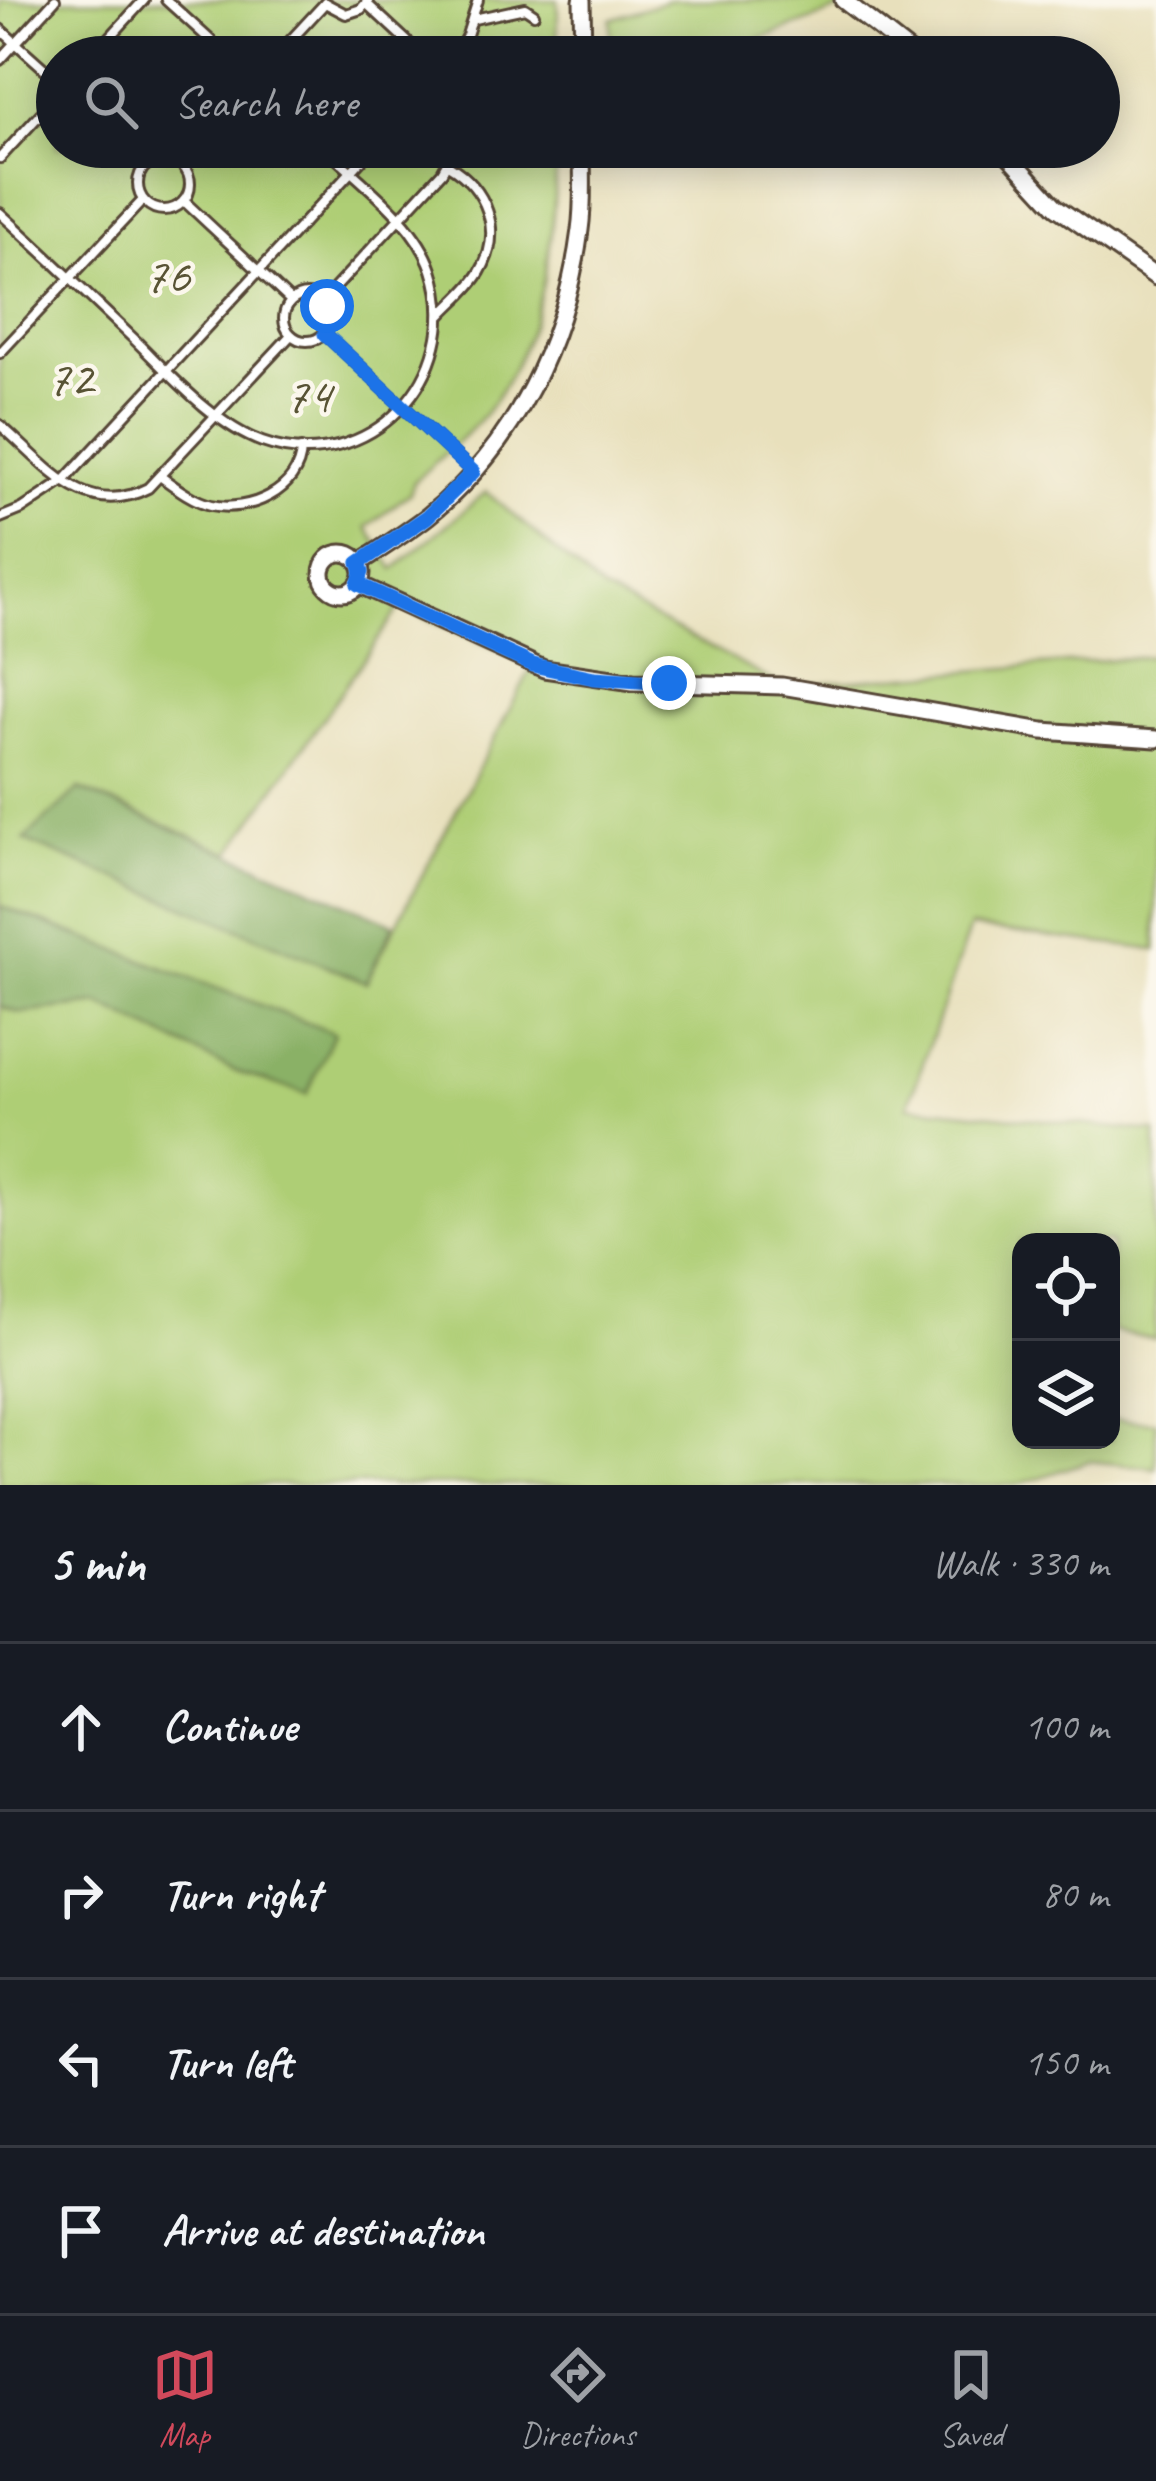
<!DOCTYPE html>
<meta charset="utf-8">
<style>
body{margin:0;font-family:Caveat,sans-serif;background:#20242c;color:#f1f3f6}
.controls{position:absolute;right:36px;bottom:36px;display:grid;overflow:hidden;border-radius:24px;box-shadow:0 6px 30px #0003}
.controls button{width:108px;height:108px;display:grid;place-items:center;padding:0;border:0;border-bottom:3px solid #363941;background:#171b24;color:#f1f3f6;font:60px sans-serif}
.stop{position:absolute;width:36px;height:36px;margin:-27px;border:9px solid #1a73e8;border-radius:50%;background:#fff}
.stop.end{background:#1a73e8;border-color:#fff;box-shadow:0 3px 12px #0008}
.list{margin:0;padding:0;list-style:none}
h2{display:flex;justify-content:space-between;align-items:center;height:156px;margin:0;padding:0 48px;font-size:51px}
h2 small{font-size:39px;font-weight:400;color:#9ea1a6}
.list li{display:grid;grid-template-columns:78px 1fr auto;gap:36px;align-items:center;box-sizing:border-box;height:168px;padding:0 48px;border-top:3px solid #363941}
.list b{display:block;font-size:45px;white-space:nowrap}
.list em{font-size:39px;font-style:normal;color:#9ea1a6}
.icon{flex:none;width:66px;height:66px;fill:none;stroke:currentColor;stroke-width:2;stroke-linecap:round;stroke-linejoin:round}
.map{position:relative;flex:none;width:1156px;height:1485px;overflow:hidden}
.search{position:absolute;background:#171b24;box-shadow:0 6px 30px #0003;left:36px;right:36px;top:36px;height:132px;display:flex;align-items:center;gap:30px;box-sizing:border-box;padding:0 42px;border-radius:66px;color:#9ea1a6;font-size:45px}
.sheet{height:828px;background:#171b24}
nav{display:flex;justify-content:space-around;align-items:center;box-sizing:border-box;height:168px;border-top:3px solid #363941;background:#171b24;font-size:33px;color:#9ea1a6}
nav a{display:grid;justify-items:center;gap:6px}
nav .on{color:#d1495b}
.map>svg:first-child{display:block}
.green{fill:#aece75;stroke:#747c4a;stroke-width:3;fill-rule:evenodd}
.forest{fill:#8ab166;stroke:#626e42;stroke-width:3}
.lines{fill:none;stroke-linecap:round;stroke-linejoin:round}
.lane-casing{stroke:#554536;stroke-width:14}
.street-casing{stroke:#554536;stroke-width:21}
.lane{stroke:#fff;stroke-width:8}
.street{stroke:#fff;stroke-width:15}
.route{stroke:#1a73e8;stroke-width:15}
.labels{text-anchor:middle;dominant-baseline:central;stroke-width:9;stroke-linejoin:round;paint-order:stroke}
.park-label{font-size:51px;fill:#585334;stroke:#fbf7ec}
</style>
<div class="map">
<svg width="1156" height="1485" viewBox="0 0 1156 1485">
<rect width="100%" height="100%" fill="#fbf7ec"/>
<filter id="ink" filterUnits="userSpaceOnUse"><feTurbulence type="fractalNoise" baseFrequency=".00833" numOctaves="2"/><feDisplacementMap in="SourceGraphic" scale="24" xChannelSelector="R" yChannelSelector="G"/><feConvolveMatrix kernelMatrix="1 2 1 2 8 2 1 2 1" color-interpolation-filters="sRGB"/></filter>
<filter id="wash" filterUnits="userSpaceOnUse"><feTurbulence type="fractalNoise" baseFrequency=".004" numOctaves="4" result="noise"/><feDisplacementMap in="SourceGraphic" scale="48" xChannelSelector="R" yChannelSelector="G"/><feGaussianBlur stdDeviation="2.7" result="paint"/><feColorMatrix in="noise" values="0 0 0 0 0 0 0 0 0 0 0 0 0 0 0 0 0 1.4 0 .05"/><feComposite in="paint" operator="in"/></filter>
<g filter="url(#wash)">
<rect width="100%" height="100%" fill="#e8e0bc"/>
<g class="green">
<path d="M0 0H558L557 57H57V147H557C554 240 545 334 487 411 467 437 437 459 414 482L410 493 367 527 394 569 486 492 603 591 782 686 1156 656V950L970 927 908 1106 1156 1132V1339L1111 1331V1242H1021V1440H1111V1419L1156 1422V1468L1089 1461 1017 1485H0V1006L20 1013 99 1004 235 1071 306 1093 333 1033 0 906ZM400 607 533 665 366 982 80 789 230 853Z"/>
<path d="M669 0H843L852 5 710 57H611V19Z"/>
</g>
<g class="forest">
<path d="M79 789 394 924 366 982 24 840Z"/>
<path d="M0 906 334 1033 307 1094 235 1071 99 1004 20 1013 0 1006Z"/>
</g>
</g>
<g filter="url(#ink)">
<g class="lines">
<defs>
<g id="lane">
<path d="M166 0 229 57"/>
<path d="M325 3 346 14 361 9 368 1"/>
<path d="M367 4 424 57"/>
<path d="M474 19 525 8 534 14"/>
<path d="M0 29 57 80"/>
<path d="M92 57 144 0"/>
<path d="M275 57 325 3"/>
<path d="M455 57 467 35 478 0"/>
<path d="M0 60 55 0"/>
<path d="M126 147 146 166"/>
<path d="M0 158 57 96"/>
<circle cx="164" cy="184" r="26"/>
<path d="M177 162 191 147"/>
<path d="M184 201 291 301"/>
<path d="M0 213C45 254 89 296 134 339 170 374 213 424 262 442 368 480 467 374 432 270 415 220 361 183 324 147"/>
<circle cx="307" cy="318" r="23"/>
<path d="M323 301 442 172 456 147"/>
<path d="M441 315C454 301 471 288 480 272 504 231 487 188 448 165"/>
<path d="M325 334 472 471"/>
<path d="M0 353 143 200"/>
<path d="M0 425C46 464 84 521 148 488L291 335"/>
<path d="M160 476C175 487 193 501 211 505 248 513 300 491 301 449"/>
<path d="M0 518 22 509 64 481 374 147"/>
</g>
<g id="street">
<path d="M582 0 583 57"/>
<path d="M843 0 916 57"/>
<path d="M1001 147 1056 207 1156 277"/>
<circle cx="342" cy="573" r="20"/>
<path d="M359 563C382 548 406 533 428 516 515 446 566 340 580 230 584 203 582 174 582 147"/>
<path d="M358 584 544 669 633 682 782 686 1043 731 1156 739"/>
</g>
</defs>
<use href="#lane" class="lane-casing"/>
<use href="#street" class="street-casing"/>
<use href="#lane" class="lane"/>
<use href="#street" class="street"/>
</g>
</g>
<g class="lines" filter="url(#ink)">
<path class="route" d="M327 306 330 322 325 334 473 472 427 517 359 563 362 572 358 584 533 665 594 678 669 683"/>
</g>
<g class="labels">
<g class="park-label">
<text x="167" y="275">76</text>
<text x="70" y="378">72</text>
<text x="308" y="395">74</text>
</g>
</g>
</svg>
<div class="controls">
<button><svg class="icon" aria-label="locate" viewBox="0 0 24 24"><circle cx="12" cy="12" r="6"/><path d="M12 2v4M12 18v4M2 12h4M18 12h4"/></svg></button>
<button><svg class="icon" aria-label="layers" viewBox="0 0 24 24"><path d="M12 4l9 5-9 5-9-5zM3 14l9 5 9-5"/></svg></button>
</div>
<div class="stop" style="left:327px;top:306px"></div>
<div class="stop end" style="left:669px;top:683px"></div>
<div class="search"><svg class="icon" aria-label="search" viewBox="0 0 24 24"><circle cx="10" cy="10" r="6"/><path d="M15 15l6 6"/></svg>Search here</div>
</div>
<section class="sheet">
<h2>5 min<small>Walk · 330 m</small></h2>
<ul class="list">
<li><svg class="icon" aria-label="ahead" viewBox="0 0 24 24"><path d="M12 20V5M6 11l6-6 6 6"/></svg><div><b>Continue</b></div><em>100 m</em></li>
<li><svg class="icon" aria-label="right" viewBox="0 0 24 24"><path d="M7 20v-9h11M14 6l5 5-5 5"/></svg><div><b>Turn right</b></div><em>80 m</em></li>
<li><svg class="icon" aria-label="left" viewBox="0 0 24 24"><path d="M17 20v-9H6M10 6l-5 5 5 5"/></svg><div><b>Turn left</b></div><em>150 m</em></li>
<li><svg class="icon" aria-label="arrive" viewBox="0 0 24 24"><path d="M6 21V4h12l-3 4 3 4H6"/></svg><div><b>Arrive at destination</b></div></li>
</ul>
</section>
<nav>
<a class="on"><svg class="icon" aria-label="map" viewBox="0 0 24 24"><path d="M3 6l6-2 6 2 6-2v14l-6 2-6-2-6 2zM9 4v14M15 6v14"/></svg>Map</a>
<a><svg class="icon" aria-label="directions" viewBox="0 0 24 24"><path d="M12 3l9 9-9 9-9-9zM9 14v-3h6M13 9l2 2-2 2"/></svg>Directions</a>
<a><svg class="icon" aria-label="saved" viewBox="0 0 24 24"><path d="M7 4h10v16l-5-4-5 4z"/></svg>Saved</a>
</nav>
